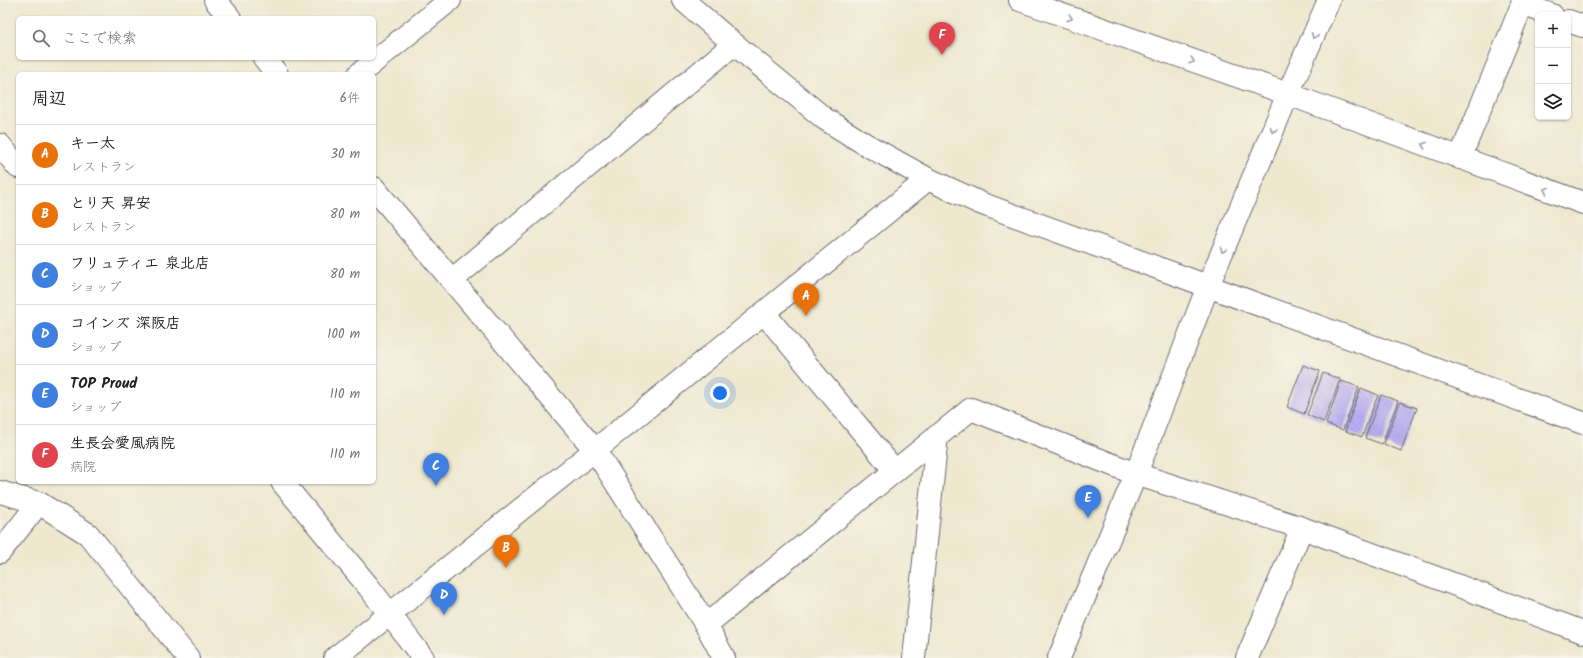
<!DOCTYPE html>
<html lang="ja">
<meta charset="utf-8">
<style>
body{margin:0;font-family:Kalam,"Klee One",sans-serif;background:#f6f6f6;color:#202124}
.controls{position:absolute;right:12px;top:12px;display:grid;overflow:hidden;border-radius:6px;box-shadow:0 1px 3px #0004}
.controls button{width:36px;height:36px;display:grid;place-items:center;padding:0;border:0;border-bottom:1px solid #e0e0e0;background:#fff;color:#202124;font:20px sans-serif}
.you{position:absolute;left:720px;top:393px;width:14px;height:14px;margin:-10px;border:3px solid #fff;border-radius:50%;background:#1a73e8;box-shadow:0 0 0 6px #1a73e833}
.badge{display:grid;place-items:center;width:26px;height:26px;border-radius:50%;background:#7c3aed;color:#fff;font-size:13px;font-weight:700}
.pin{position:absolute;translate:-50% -33px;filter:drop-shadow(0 1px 2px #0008)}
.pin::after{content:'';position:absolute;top:21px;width:14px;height:12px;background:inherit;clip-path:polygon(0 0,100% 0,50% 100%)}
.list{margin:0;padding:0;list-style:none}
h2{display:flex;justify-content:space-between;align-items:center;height:52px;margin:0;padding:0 16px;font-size:17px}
h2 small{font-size:13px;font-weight:400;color:#757577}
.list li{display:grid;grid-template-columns:26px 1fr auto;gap:12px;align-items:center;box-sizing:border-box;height:60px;padding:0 16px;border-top:1px solid #e0e0e0}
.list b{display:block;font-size:15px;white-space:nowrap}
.list p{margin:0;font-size:13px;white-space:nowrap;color:#757577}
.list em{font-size:13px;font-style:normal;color:#757577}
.icon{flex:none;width:22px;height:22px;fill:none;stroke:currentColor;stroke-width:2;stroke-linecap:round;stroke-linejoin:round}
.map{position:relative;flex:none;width:1583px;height:658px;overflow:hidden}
.search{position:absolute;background:#fff;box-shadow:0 1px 3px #0004;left:16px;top:16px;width:360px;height:44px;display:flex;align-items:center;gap:10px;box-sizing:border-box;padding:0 14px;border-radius:6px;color:#757577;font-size:15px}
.panel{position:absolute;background:#fff;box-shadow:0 1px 3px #0004;left:16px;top:72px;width:360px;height:412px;border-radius:6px}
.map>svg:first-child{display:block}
.building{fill:url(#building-back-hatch)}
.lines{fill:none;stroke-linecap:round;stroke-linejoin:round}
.minor-casing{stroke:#69676f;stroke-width:24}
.minor{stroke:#fff;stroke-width:22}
.oneway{stroke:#9c9ca7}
</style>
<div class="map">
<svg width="1583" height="658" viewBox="0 0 1583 658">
<defs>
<pattern id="building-back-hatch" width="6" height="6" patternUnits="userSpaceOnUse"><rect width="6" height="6" fill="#b8aef1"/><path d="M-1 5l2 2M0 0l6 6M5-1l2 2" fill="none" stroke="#9e95d0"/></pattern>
</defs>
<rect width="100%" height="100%" fill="#f7f3e8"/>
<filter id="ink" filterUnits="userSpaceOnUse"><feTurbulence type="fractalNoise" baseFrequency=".025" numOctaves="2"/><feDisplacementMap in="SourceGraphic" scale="8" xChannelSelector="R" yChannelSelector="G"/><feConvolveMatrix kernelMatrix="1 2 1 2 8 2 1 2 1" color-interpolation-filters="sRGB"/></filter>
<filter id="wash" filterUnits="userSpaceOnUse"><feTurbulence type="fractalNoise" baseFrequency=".012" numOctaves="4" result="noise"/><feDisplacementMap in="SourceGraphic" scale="16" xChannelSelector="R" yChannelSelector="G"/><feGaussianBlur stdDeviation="0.9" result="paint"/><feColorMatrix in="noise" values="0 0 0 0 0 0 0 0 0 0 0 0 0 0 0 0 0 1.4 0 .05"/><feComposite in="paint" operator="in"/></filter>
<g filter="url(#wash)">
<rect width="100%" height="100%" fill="#eee8cf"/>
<g id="blocks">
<g class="building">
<path d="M1303 365 1320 371 1304 414 1287 407Z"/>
<path d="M1323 373 1340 379 1324 422 1307 415Z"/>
<path d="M1341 381 1359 387 1343 430 1326 424Z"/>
<path d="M1361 388 1378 395 1362 437 1345 431Z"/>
<path d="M1381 395 1398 401 1382 444 1365 438Z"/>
<path d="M1400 402 1417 408 1401 451 1384 444Z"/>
</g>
</g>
</g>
<g filter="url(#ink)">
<use href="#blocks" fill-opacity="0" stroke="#69676f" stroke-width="1"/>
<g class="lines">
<defs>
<g id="minor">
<path d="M215 0 230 18"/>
<path d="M683 0 734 44 825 119 865 144 928 179 980 203 1583 423"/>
<path d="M1020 0 1288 94 1583 203"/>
<path d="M1522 4 1552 15"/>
<path d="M1568 21 1583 26"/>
<path d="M264 58 277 74"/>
<path d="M359 74 450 0"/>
<path d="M0 145 18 167"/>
<path d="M1460 158 1524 0"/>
<path d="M374 188 595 450 706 625 724 658"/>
<path d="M452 280 734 44"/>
<path d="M764 313 895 471"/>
<path d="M282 482 368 586 423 658"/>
<path d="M0 492 39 503 88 534 188 658"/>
<path d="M0 552 39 503"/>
<path d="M706 625 971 409 1136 474 1302 528 1583 632"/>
<path d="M335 658 595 450 928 179"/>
<path d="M914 658 937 436"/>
<path d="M1059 658 1136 474 1208 286 1288 94 1329 0"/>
<path d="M1247 658 1302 528"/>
</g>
</defs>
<use href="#minor" class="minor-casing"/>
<use href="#minor" class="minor"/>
</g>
<defs><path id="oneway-chevron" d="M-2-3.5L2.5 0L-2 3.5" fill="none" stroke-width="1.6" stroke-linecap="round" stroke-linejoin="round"/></defs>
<g class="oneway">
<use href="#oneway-chevron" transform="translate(1070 18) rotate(19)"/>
<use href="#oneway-chevron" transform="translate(1314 36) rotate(114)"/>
<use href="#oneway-chevron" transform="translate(1192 61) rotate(19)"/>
<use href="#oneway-chevron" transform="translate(1273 130) rotate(112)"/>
<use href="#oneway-chevron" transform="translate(1424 145) rotate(-160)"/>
<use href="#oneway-chevron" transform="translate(1546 190) rotate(-160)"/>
<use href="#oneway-chevron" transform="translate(1223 250) rotate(112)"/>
</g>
</g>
</svg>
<div class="controls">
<button>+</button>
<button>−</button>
<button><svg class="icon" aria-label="layers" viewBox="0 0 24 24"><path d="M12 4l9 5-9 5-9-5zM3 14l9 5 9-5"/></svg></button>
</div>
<div class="you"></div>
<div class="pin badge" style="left:806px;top:316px;background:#e8710a">A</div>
<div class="pin badge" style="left:506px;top:568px;background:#e8710a">B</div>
<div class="pin badge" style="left:436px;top:486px;background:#3f7fe0">C</div>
<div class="pin badge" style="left:444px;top:615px;background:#3f7fe0">D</div>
<div class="pin badge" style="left:1088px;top:518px;background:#3f7fe0">E</div>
<div class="pin badge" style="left:942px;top:55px;background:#e0444e">F</div>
<div class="search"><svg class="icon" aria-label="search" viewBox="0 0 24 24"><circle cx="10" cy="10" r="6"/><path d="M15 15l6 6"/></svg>ここで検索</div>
<section class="panel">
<h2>周辺<small>6件</small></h2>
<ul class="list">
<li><span class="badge" style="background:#e8710a">A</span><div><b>キー太</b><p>レストラン</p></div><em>30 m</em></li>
<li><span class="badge" style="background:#e8710a">B</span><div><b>とり天 昇安</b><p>レストラン</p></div><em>80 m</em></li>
<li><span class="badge" style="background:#3f7fe0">C</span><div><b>フリュティエ 泉北店</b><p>ショップ</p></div><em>80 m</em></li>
<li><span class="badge" style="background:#3f7fe0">D</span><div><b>コインズ 深阪店</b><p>ショップ</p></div><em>100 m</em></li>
<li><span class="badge" style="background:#3f7fe0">E</span><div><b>TOP Proud</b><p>ショップ</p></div><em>110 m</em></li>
<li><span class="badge" style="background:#e0444e">F</span><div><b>生長会愛風病院</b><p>病院</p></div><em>110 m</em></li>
</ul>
</section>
</div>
